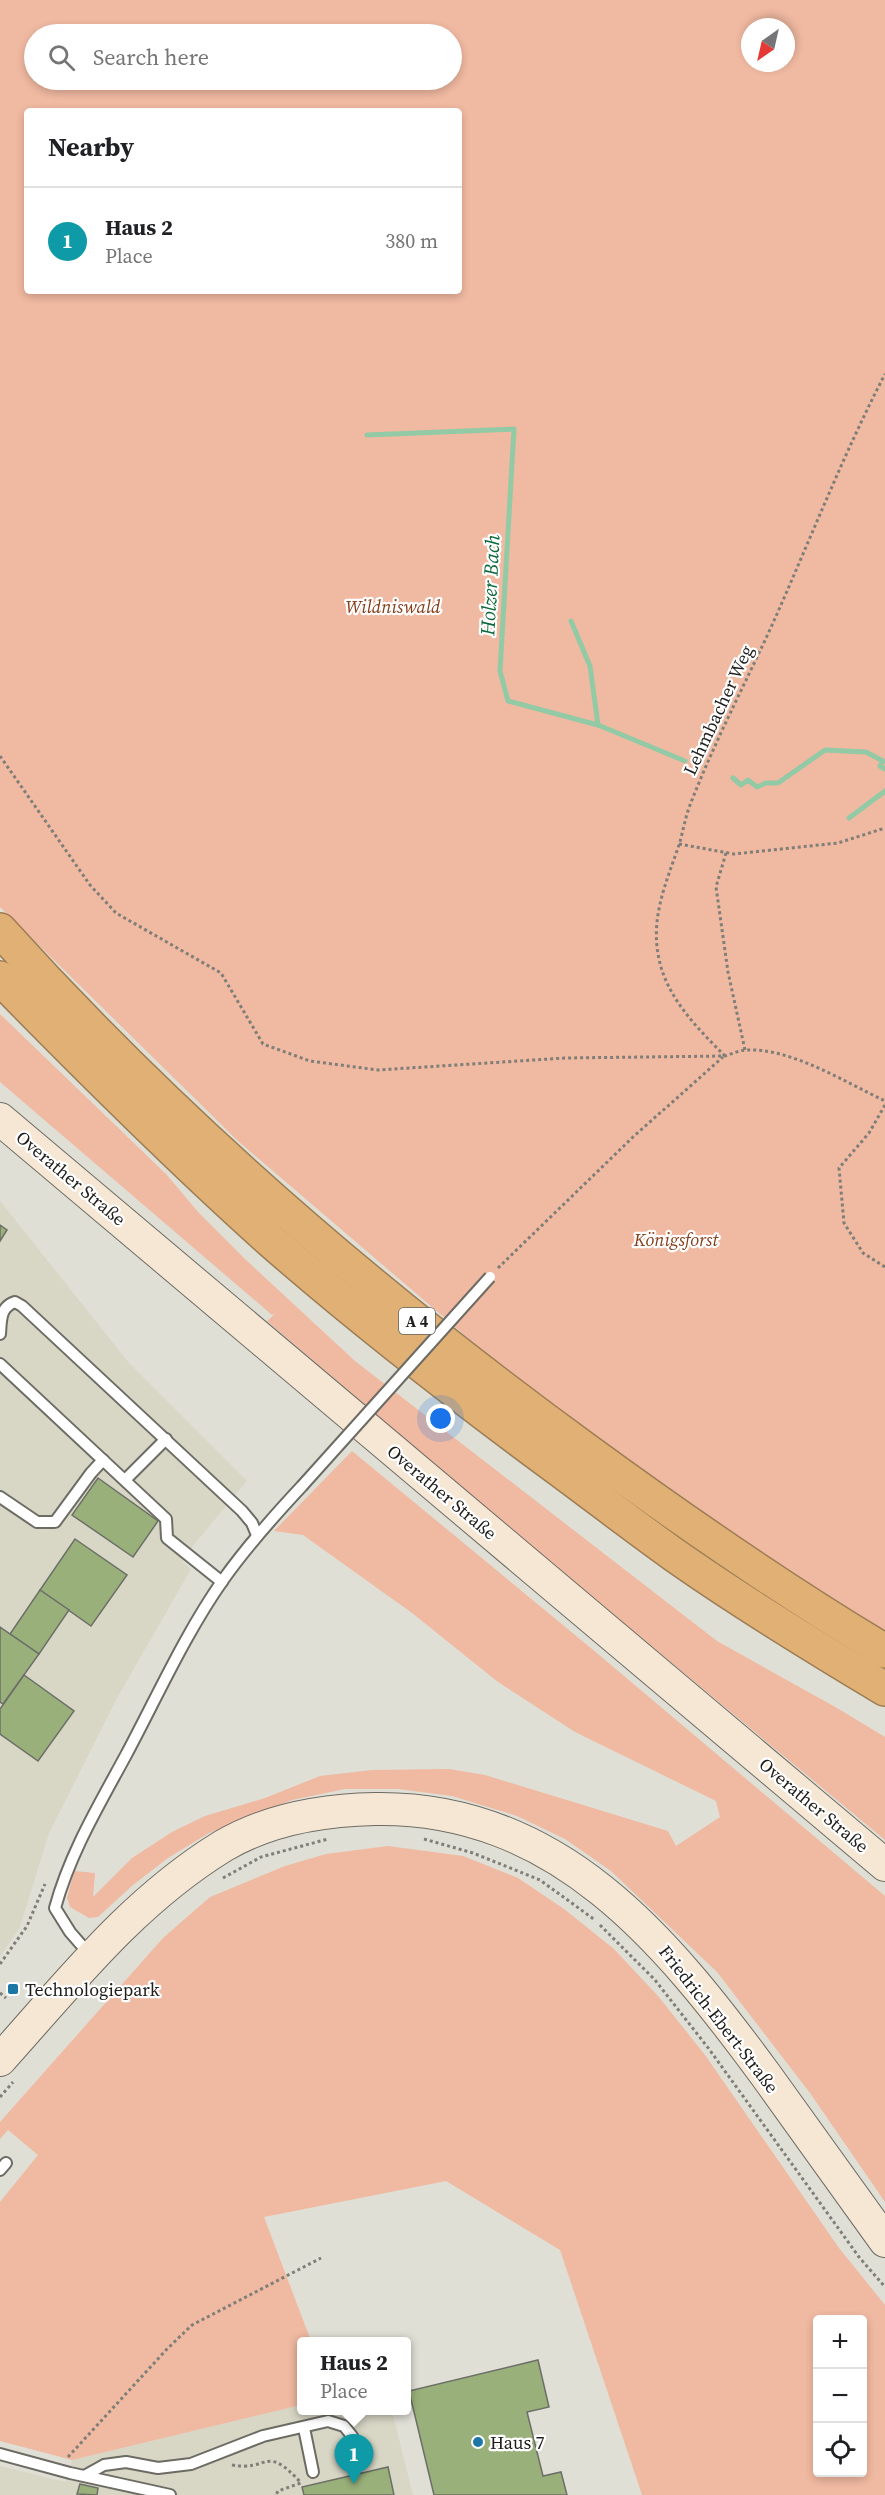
<!DOCTYPE html>
<meta charset="utf-8">
<style>
body{margin:0;font-family:"Source Serif 4",serif;background:#f6f6f6;color:#202124}
.controls{position:absolute;right:18px;bottom:18px;display:grid;overflow:hidden;border-radius:6px;box-shadow:0 3px 9px #0003}
.controls button{width:54px;height:54px;display:grid;place-items:center;padding:0;border:0;border-bottom:2px solid #e0e0e0;background:#fff;color:#202124;font:30px sans-serif}
.compass{position:absolute;left:741px;top:18px;width:54px;height:54px;border-radius:50%;background:#fff;box-shadow:0 3px 9px #0003;rotate:214deg}
.you{position:absolute;left:441px;top:1419px;width:21px;height:21px;margin:-15px;border:4px solid #fff;border-radius:50%;background:#1a73e8;box-shadow:0 0 0 9px #1a73e833}
.badge{display:grid;place-items:center;width:39px;height:39px;border-radius:50%;background:#7c3aed;color:#fff;font-size:20px;font-weight:700}
.pin{position:absolute;translate:-50% -50px;filter:drop-shadow(0 2px 3px #0008)}
.pin::after{content:'';position:absolute;top:32px;width:21px;height:18px;background:inherit;clip-path:polygon(0 0,100% 0,50% 100%)}
.popup{position:absolute;left:297px;top:2337px;width:114px;height:78px;box-sizing:border-box;display:grid;place-content:center;border-radius:6px;background:#fff;filter:drop-shadow(0 2px 4px #0005);font-size:20px;white-space:nowrap;color:#757577}
.popup b{font-size:22px;color:#202124}
.popup::after{content:'';position:absolute;left:50%;top:100%;margin-left:-12px;border:12px solid transparent;border-top-color:#fff}
.list{margin:0;padding:0;list-style:none}
h2{display:flex;justify-content:space-between;align-items:center;height:78px;margin:0;padding:0 24px;font-size:26px}
h2 small{font-size:20px;font-weight:400;color:#757577}
.list li{display:grid;grid-template-columns:39px 1fr auto;gap:18px;align-items:center;box-sizing:border-box;height:108px;padding:0 24px;border-top:2px solid #e0e0e0}
.list b{display:block;font-size:22px;white-space:nowrap}
.list p{margin:0;font-size:20px;white-space:nowrap;color:#757577}
.list em{font-size:20px;font-style:normal;color:#757577}
.icon{flex:none;width:33px;height:33px;fill:none;stroke:currentColor;stroke-width:2;stroke-linecap:round;stroke-linejoin:round}
.map{position:relative;flex:none;width:885px;height:2495px;overflow:hidden}
.search{position:absolute;background:#fff;box-shadow:0 3px 9px #0003;left:24px;top:24px;width:438px;height:66px;display:flex;align-items:center;gap:15px;box-sizing:border-box;padding:0 21px;border-radius:33px;color:#757577;font-size:22px}
.panel{position:absolute;background:#fff;box-shadow:0 3px 9px #0003;left:24px;top:108px;width:438px;height:186px;border-radius:6px}
.map>svg:first-child{display:block}
.built{fill:#d8d6c5}
.green{fill:#f0b9a1;fill-rule:evenodd}
.lines{fill:none;stroke-linecap:round;stroke-linejoin:round}
.stream{stroke:#92caa5;stroke-width:5}
.building{fill:#99b07a;stroke:#6c6f68;stroke-width:1.5}
.lane-casing{stroke:#6d6c64;stroke-width:14}
.secondary-casing{stroke:#6d6c64;stroke-width:34}
.highway-casing{stroke:#9c7d55;stroke-width:36}
.path{stroke:#7f7e78;stroke-width:3;stroke-dasharray:3 3;stroke-linecap:butt}
.lane{stroke:#fff;stroke-width:10}
.secondary{stroke:#f6e7d5;stroke-width:32}
.highway{stroke:#e0b074;stroke-width:33}
.lane-bridge-casing{stroke:#6d6c64;stroke-width:14;stroke-linecap:butt}
.lane-bridge{stroke:#fff;stroke-width:10}
.poi-dot{fill:#1d77a6;stroke:#fff;stroke-width:2}
.labels{text-anchor:middle;dominant-baseline:central;stroke-width:4.5;stroke-linejoin:round;paint-order:stroke}
.shield{fill:#fff;stroke:#62625f;stroke-width:1.5}
.shield-label{font-size:16px;font-weight:bold;fill:#1f1e1b}
.park-label{font-size:18px;font-style:italic;fill:#853d1a;stroke:#fff}
.street-label{font-size:18px;fill:#1f1e1b;stroke:#fff}
.poi-label{font-size:18px;fill:#1f1e1b;stroke:#fff;text-anchor:start}
.water-label{font-size:20px;font-style:italic;fill:#0c693b;stroke:#fff}
</style>
<div class="map">
<svg width="885" height="2495" viewBox="0 0 885 2495">
<rect width="100%" height="100%" fill="#e0dfd6"/>
<g class="built">
<path d="M0 1201 129 1363 247 1481 196 1542 182 1562 191 1569 117 1698 49 1833 20 1927 0 1957Z"/>
<path d="M301 2405 302 2410 392 2411 413 2495H0V2466L66 2482 72 2460Z"/>
</g>
<g class="green">
<path d="M0 0H885V1631L733 1536 516 1379 238 1141 0 907ZM750 27H786V63H750ZM34 34H452V80H34ZM27 111H459V291H27Z"/>
<path d="M0 1014 166 1174 199 1213 246 1260 355 1361 717 1641 837 1708 885 1737V1840L473 1498 267 1321 276 1313 272 1315 0 1082Z"/>
<path d="M352 1451 592 1649 885 1896V2202L810 2093 717 1972 611 1871 565 1839 517 1816 452 1796 398 1789H345L292 1800 209 1833 168 1858 133 1885 98 1917 89 1918 70 1907 67 1898 74 1871 95 1873 93 1897 132 1858 172 1832 205 1816 265 1798 320 1776 372 1770 449 1769 485 1775 668 1831 676 1846 720 1817 716 1801 575 1732 498 1682 412 1613 303 1535 274 1531Z"/>
<path d="M388 1846 463 1856 518 1878 564 1909 614 1949 658 1996 705 2055 839 2248 885 2305V2495H642L560 2250 446 2181 264 2217 311 2341 302 2342 301 2405 72 2460 0 2441V2202L38 2155 8 2130 0 2139V2122L163 1938 210 1897 285 1866 326 1854ZM818 2320H862V2472H818Z"/>
</g>
<g class="lines">
<g class="stream">
<path d="M367 435 514 429 500 671 508 701 598 725 685 761"/>
<path d="M571 621 590 666 598 725"/>
<path d="M733 778 741 785 748 780 757 787 766 783H778L825 750 866 752 883 761 880 766 885 769"/>
<path d="M849 818 885 791"/>
</g>
</g>
<g class="building">
<path d="M0 1225 7 1230 0 1241Z"/>
<path d="M98 1478 158 1521 133 1557 72 1515Z"/>
<path d="M75 1539 127 1575 91 1626 40 1590Z"/>
<path d="M40 1590 69 1610 39 1654 10 1634Z"/>
<path d="M0 1627 39 1654 3 1704 0 1702Z"/>
<path d="M24 1675 74 1711 38 1761 0 1734V1709Z"/>
<path d="M538 2360 549 2407 527 2412 543 2476 561 2472 567 2495H434L409 2391Z"/>
<path d="M388 2467 394 2495H304L302 2487Z"/>
<path d="M80 2484 98 2488 97 2495 77 2494Z"/>
</g>
<g class="lines">
<defs>
<g id="lane">
<path d="M0 1334C1 1320 0 1307 15 1302L22 1306 242 1511 252 1523 257 1535"/>
<path d="M0 1364 166 1519 167 1538 222 1582"/>
<path d="M125 1480 166 1439"/>
<path d="M0 1497 37 1522H55L91 1473 103 1460"/>
<path d="M90 1955 70 1932 55 1908C70 1853 99 1805 126 1755 157 1697 185 1634 223 1580 247 1546 274 1516 302 1486"/>
<path d="M0 2170 6 2163"/>
<path d="M304 2428 313 2472"/>
<path d="M0 2454 70 2473 170 2495"/>
<path d="M86 2475 104 2465 126 2462 158 2468 191 2464 263 2436 328 2421 344 2426 352 2436 356 2455"/>
</g>
<g id="secondary">
<path d="M0 1119 885 1865"/>
<path d="M0 2060C70 1982 132 1902 223 1846 269 1819 323 1810 375 1809 558 1806 667 1941 765 2074 805 2130 845 2186 885 2241"/>
</g>
<g id="highway">
<path d="M0 930C176 1125 377 1298 589 1452 685 1522 783 1590 885 1651"/>
<path d="M0 978C88 1068 177 1157 271 1241 360 1319 453 1391 549 1462 590 1492 631 1524 673 1554 741 1602 813 1646 885 1689"/>
</g>
</defs>
<use href="#lane" class="lane-casing"/>
<use href="#secondary" class="secondary-casing"/>
<use href="#highway" class="highway-casing"/>
<g class="path">
<path d="M0 756 90 885 116 913 221 973 263 1044 310 1061 378 1070 565 1058 725 1056C732 1054 739 1050 747 1050 791 1048 845 1082 885 1101"/>
<path d="M679 844 734 854 838 843 885 828"/>
<path d="M726 853 716 887 728 972 745 1050"/>
<path d="M725 1056C698 1029 667 998 659 959 650 918 666 883 679 845 683 832 685 818 690 805 714 743 745 684 773 623 810 540 843 455 885 374"/>
<path d="M885 1105 869 1133 839 1168 844 1223 863 1253 885 1267"/>
<path d="M498 1268 633 1137 723 1057"/>
<path d="M424 1839 473 1853 540 1880 595 1920"/>
<path d="M223 1878 261 1857 328 1839"/>
<path d="M600 1925 655 1980 709 2049 859 2257 885 2287"/>
<path d="M0 1964 27 1926 45 1884"/>
<path d="M0 1993 6 1998"/>
<path d="M0 2097 13 2082"/>
<path d="M68 2457 167 2349 192 2325 321 2258"/>
<path d="M232 2465C269 2472 265 2443 301 2483L278 2491 276 2495"/>
</g>
<use href="#lane" class="lane"/>
<use href="#secondary" class="secondary"/>
<use href="#highway" class="highway"/>
<defs>
<path id="lane-bridge" d="M302 1486 490 1277"/>
</defs>
<use href="#lane-bridge" class="lane-bridge-casing"/>
<use href="#lane-bridge" class="lane-bridge"/>
</g>
<g class="poi-dot">
<rect x="7" y="1983" width="12" height="12" rx="3"/>
<circle cx="478" cy="2442" r="6"/>
</g>
<g class="labels">
<rect class="shield" x="399" y="1308" width="36" height="26" rx="4.5"/>
<g class="shield-label">
<text x="417" y="1321">A 4</text>
</g>
<g class="park-label">
<text x="393" y="606">Wildniswald</text>
<text x="676" y="1239">Königsforst</text>
</g>
<g class="street-label">
<text transform="translate(718 710) rotate(-65)">Lehmbacher Weg</text>
<text transform="translate(71 1178) rotate(40)">Overather Straße</text>
<text transform="translate(442 1492) rotate(40)">Overather Straße</text>
<text transform="translate(814 1805) rotate(40)">Overather Straße</text>
<text transform="translate(719 2019) rotate(52)">Friedrich-Ebert-Straße</text>
</g>
<g class="poi-label">
<text x="25" y="1989">Technologiepark</text>
<text x="490" y="2442">Haus 7</text>
</g>
<g class="water-label">
<text transform="translate(490 585) rotate(-87)">Holzer Bach</text>
</g>
</g>
</svg>
<div class="controls">
<button>+</button>
<button>−</button>
<button><svg class="icon" aria-label="locate" viewBox="0 0 24 24"><circle cx="12" cy="12" r="6"/><path d="M12 2v4M12 18v4M2 12h4M18 12h4"/></svg></button>
</div>
<svg class="compass" viewBox="-18 -18 36 36"><path d="M0-13l5 13h-10z" fill="#e53935"/><path d="M0 13l5-13h-10z" fill="#757577"/></svg>
<div class="you"></div>
<div class="pin badge" style="left:354px;top:2484px;background:#0f9aa8">1</div>
<div class="popup"><b>Haus 2</b>Place</div>
<div class="search"><svg class="icon" aria-label="search" viewBox="0 0 24 24"><circle cx="10" cy="10" r="6"/><path d="M15 15l6 6"/></svg>Search here</div>
<section class="panel">
<h2>Nearby<small></small></h2>
<ul class="list">
<li><span class="badge" style="background:#0f9aa8">1</span><div><b>Haus 2</b><p>Place</p></div><em>380 m</em></li>
</ul>
</section>
</div>
